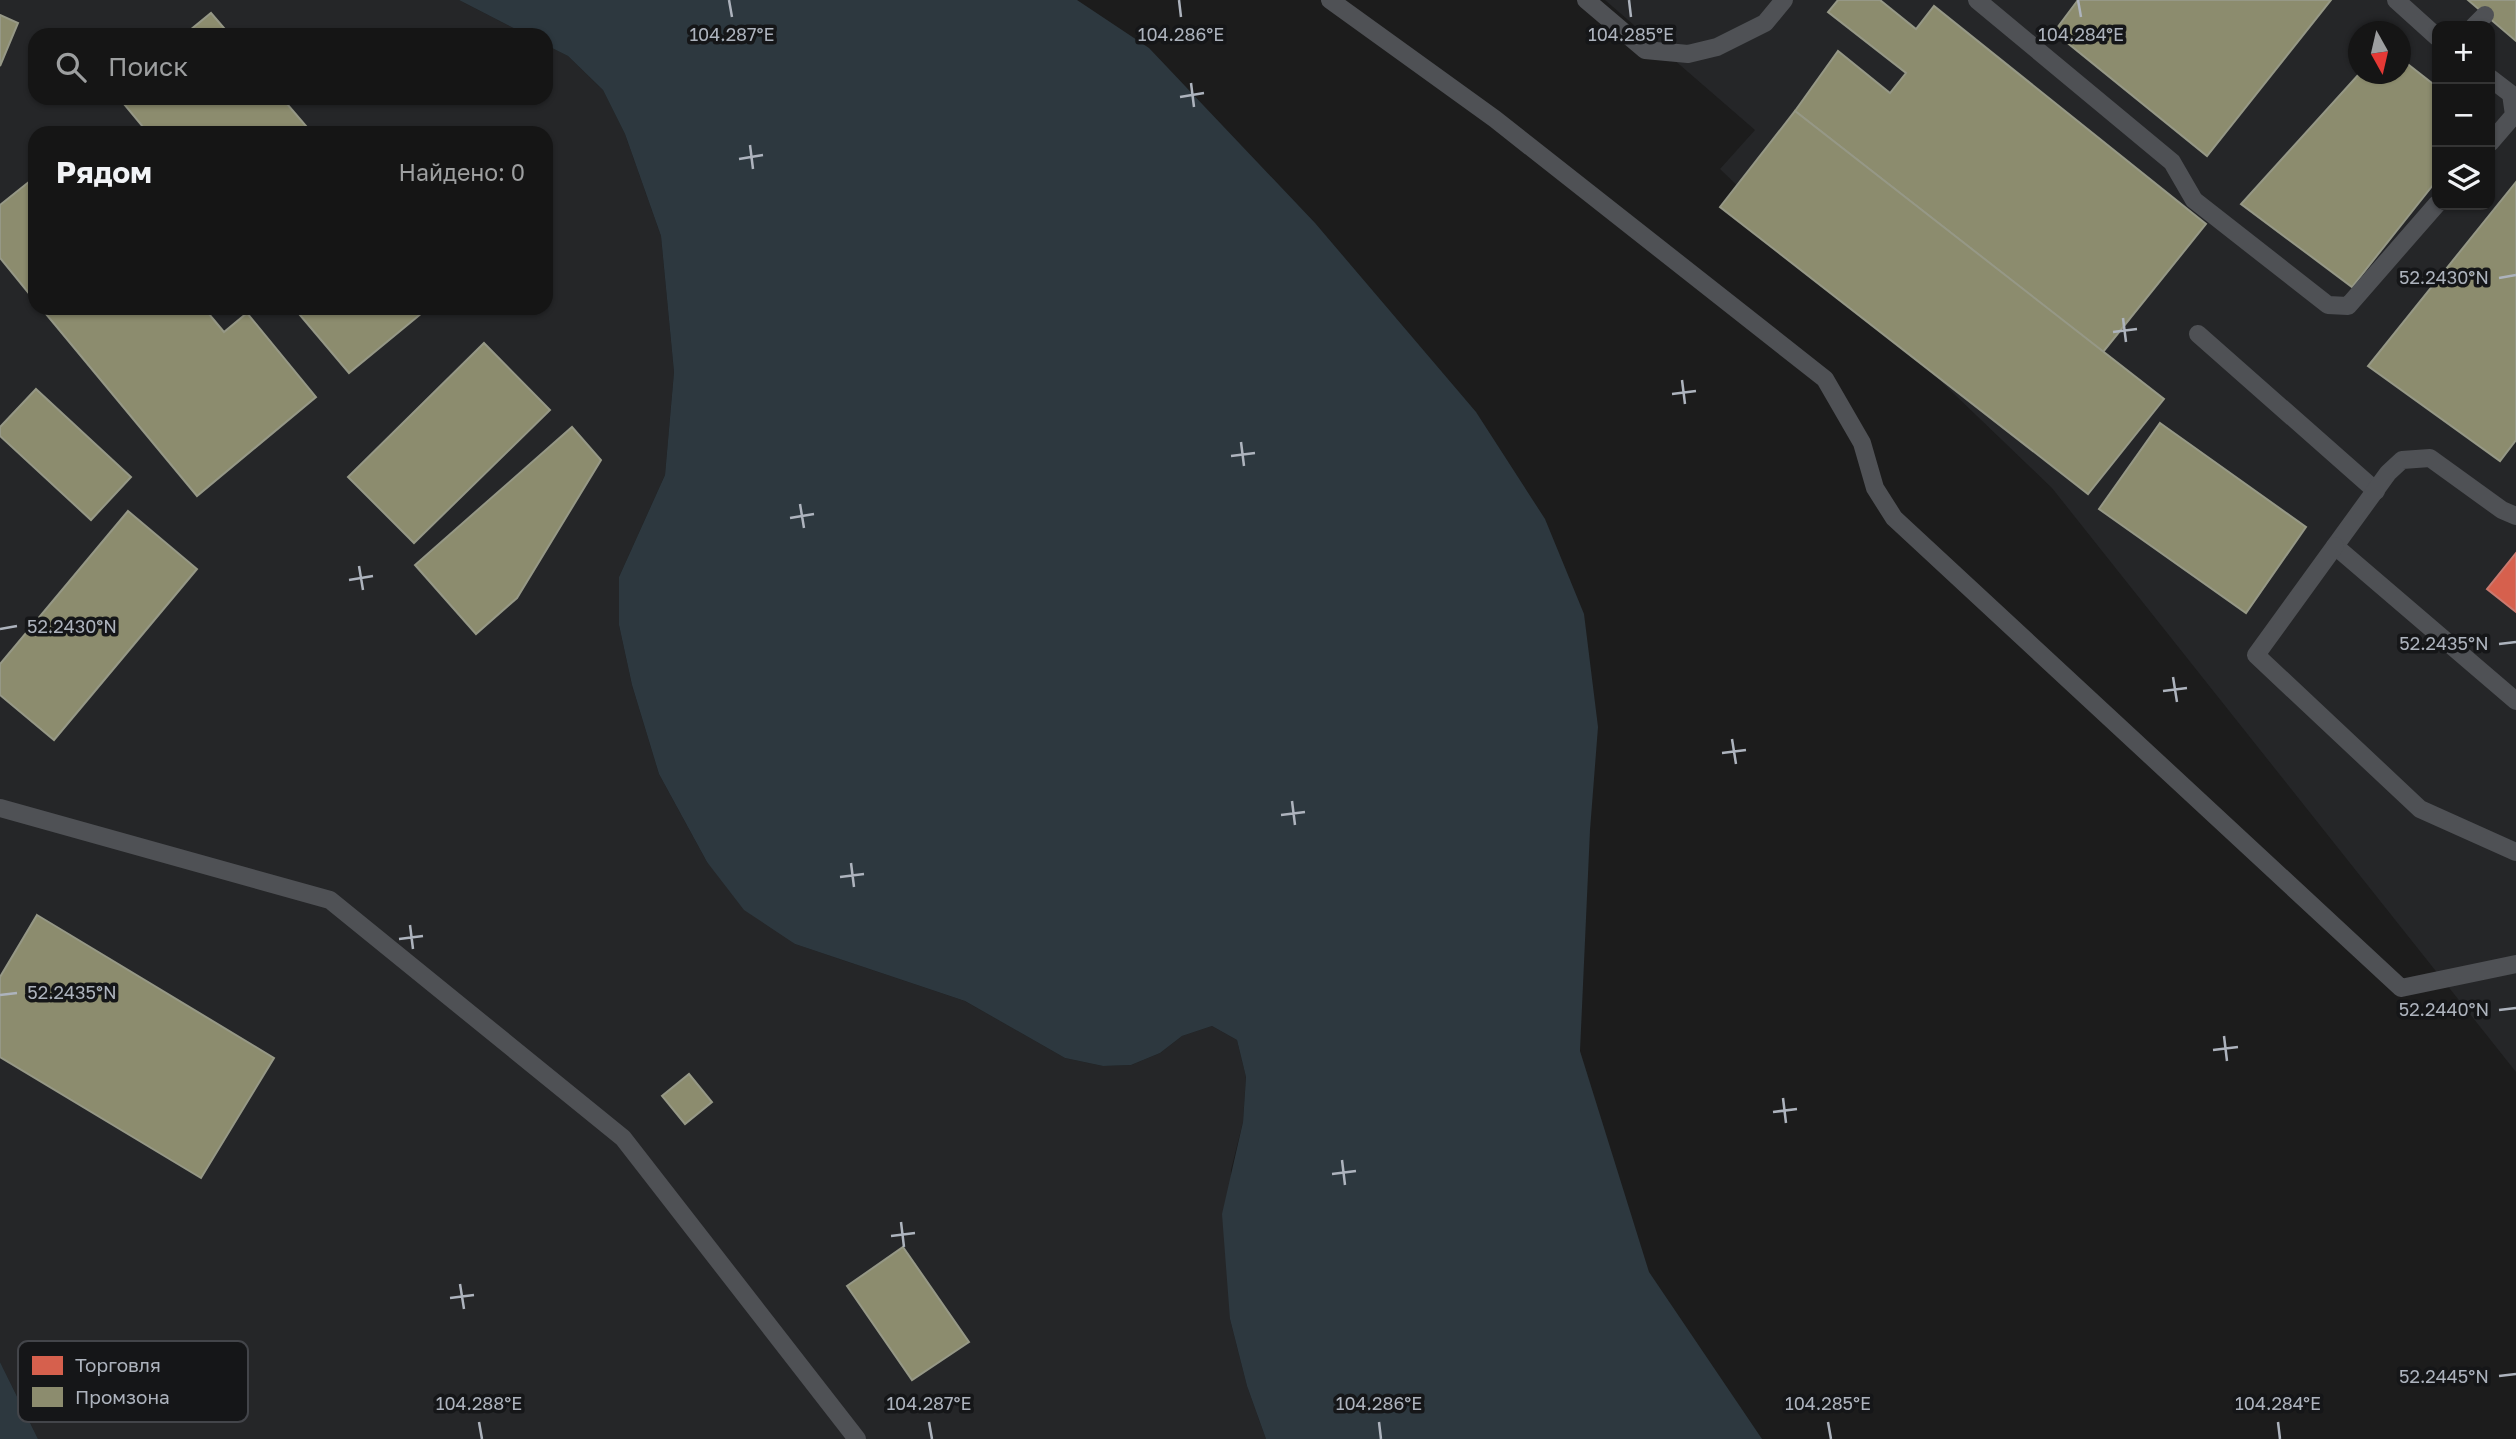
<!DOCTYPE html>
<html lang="ru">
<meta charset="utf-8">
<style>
body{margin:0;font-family:"Golos Text",sans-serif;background:#222;color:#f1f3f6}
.controls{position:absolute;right:21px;top:21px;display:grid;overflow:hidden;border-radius:14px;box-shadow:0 2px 5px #0004}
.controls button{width:63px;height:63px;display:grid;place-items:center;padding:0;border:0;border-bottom:2px solid #343434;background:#151515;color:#f1f3f6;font:35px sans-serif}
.compass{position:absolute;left:2348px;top:21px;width:63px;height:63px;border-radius:50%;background:#151515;box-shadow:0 2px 5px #0004;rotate:172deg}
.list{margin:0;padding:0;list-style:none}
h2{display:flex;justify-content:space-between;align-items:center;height:91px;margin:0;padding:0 28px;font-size:30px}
h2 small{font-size:23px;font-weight:400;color:#9d9fa0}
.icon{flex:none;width:38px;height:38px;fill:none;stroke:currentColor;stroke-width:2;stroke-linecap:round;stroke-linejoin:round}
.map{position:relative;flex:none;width:2516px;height:1439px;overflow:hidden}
.search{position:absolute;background:#151515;box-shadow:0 2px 5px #0004;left:28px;top:28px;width:525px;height:77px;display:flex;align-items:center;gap:18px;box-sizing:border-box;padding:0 24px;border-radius:21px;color:#9d9fa0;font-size:26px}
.panel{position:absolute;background:#151515;box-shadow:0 2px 5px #0004;left:28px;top:126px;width:525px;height:189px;border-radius:21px}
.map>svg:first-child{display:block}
.built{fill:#252628;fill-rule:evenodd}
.water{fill:#2d383f}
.shops{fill:#d6604d;stroke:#ca796f;stroke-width:2}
.industry{fill:#8c8c6e;stroke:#969886;stroke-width:2}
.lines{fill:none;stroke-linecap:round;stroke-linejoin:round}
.lane{stroke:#4f5155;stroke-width:18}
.ticks{fill:none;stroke:#adb3bd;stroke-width:2.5}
.key{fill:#151618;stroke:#43454a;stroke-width:2}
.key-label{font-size:19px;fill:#adb3bd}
.ticks-label{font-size:18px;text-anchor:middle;fill:#adb3bd;stroke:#151618;stroke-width:7;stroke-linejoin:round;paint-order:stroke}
</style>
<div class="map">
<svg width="2516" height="1439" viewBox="0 0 2516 1439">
<rect width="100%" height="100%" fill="#1c1c1c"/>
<g class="built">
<path d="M0 0H459L527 35H35V98H546V45L568 56 603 90 625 134 661 236 674 372 665 475 619 577V625L632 685 659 774 707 862 795 944 965 1001 1065 1058 1103 1066 1131 1065 1160 1053 1182 1036 1212 1026 1237 1040 1246 1077 1243 1122 1231 1170 1230 1319 1247 1386 1266 1439H38L0 1362ZM35 133H546V308H35Z"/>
<path d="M1605 0H2516V1072L2052 488 1720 169 1755 130ZM2437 26H2490V205H2437ZM2358 32H2400V74H2358Z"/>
</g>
<g class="water">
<path d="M459 0H1077L1149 48 1315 223 1476 412 1545 519 1584 614 1598 727 1590 830 1580 1051 1649 1272 1762 1439H1266L1247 1386 1230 1319 1222 1214 1243 1122 1246 1077 1237 1040 1212 1026 1182 1036 1160 1053 1131 1065 1103 1066 1065 1058 965 1001 795 944 744 910 707 862 659 774 632 685 619 625V577L665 475 674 372 661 236 625 134 603 90 568 56 546 45V35H527Z"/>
<path d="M0 1362 38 1439H0Z"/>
</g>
<path class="shops" d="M2516 553V612L2487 589Z"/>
<g class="industry">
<path d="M1838 0H1880L1916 29 1934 6 2206 224 2103 352 1795 111 1838 51 1890 93 1906 73 1828 12Z"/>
<path d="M2078 0H2331L2207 156 2054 32Z"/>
<path d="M2468 0H2516V41Z"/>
<path d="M211 13 230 35H184Z"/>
<path d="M0 15 18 23 0 66Z"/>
<path d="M2400 58 2437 87V180L2352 287 2241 204 2359 74H2400Z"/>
<path d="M119 98H282L312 133H148Z"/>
<path d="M1795 111 2164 399 2088 494 1720 207Z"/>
<path d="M35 177V301L0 258V205Z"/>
<path d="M2516 182V440L2500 461 2368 366Z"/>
<path d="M41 308H204L224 332 247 313 316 397 197 496Z"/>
<path d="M294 308H428L349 373Z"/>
<path d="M484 343 550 410 414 543 348 477Z"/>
<path d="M36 389 131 477 91 520 0 436V427Z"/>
<path d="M2160 423 2306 527 2246 613 2099 509Z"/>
<path d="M572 427 601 460 517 598 476 634 415 565Z"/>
<path d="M128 511 197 569 54 740 0 695V664Z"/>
<path d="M37 915 274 1058 201 1178 0 1057V977Z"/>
<path d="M689 1074 712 1102 685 1124 662 1096Z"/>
<path d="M903 1247 969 1342 912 1380 847 1286Z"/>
</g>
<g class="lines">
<g class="lane">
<path d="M1330 0 1495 119 1825 379 1862 443 1875 488 1894 518 2401 988 2516 964"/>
<path d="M1586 0 1645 50 1688 54 1717 47 1765 23 1784 0"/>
<path d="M1977 0 2172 162 2194 200 2328 305 2348 306 2437 204"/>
<path d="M2396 0 2437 37"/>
<path d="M2474 26 2485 15"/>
<path d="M2490 78 2511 94 2514 115 2490 143"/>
<path d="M2198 334 2376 491"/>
<path d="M2516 516 2502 510 2430 458 2402 460 2388 473 2335 546 2516 701"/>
<path d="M2335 546 2256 655 2420 809 2516 852"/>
<path d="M0 808 330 900 623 1138 857 1439"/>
</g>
</g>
<path class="ticks" d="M729 0 732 17M1179 0 1181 17M1629 0 1631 17M2078 0 2081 17M1191 83 1194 107M1180 97 1204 93M750 145 753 169M739 159 763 155M2499 278 2516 275M2123 318 2126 342M2113 332 2137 329M1682 380 1685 404M1672 394 1696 391M1241 442 1244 466M1231 456 1255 453M800 504 804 528M790 518 814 514M359 566 363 590M349 580 373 576M0 629 17 626M2499 644 2516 642M2173 677 2177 702M2163 691 2187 688M1732 739 1736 764M1722 753 1746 750M1292 801 1295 825M1281 815 1305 812M851 863 854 887M840 877 864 874M410 925 413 949M399 939 423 936M0 995 17 993M2499 1010 2516 1008M2224 1036 2227 1061M2213 1050 2238 1047M1783 1098 1786 1123M1773 1112 1797 1109M1342 1160 1345 1185M1332 1174 1356 1171M901 1222 904 1247M891 1236 915 1233M460 1284 464 1309M450 1298 474 1295M2499 1376 2516 1374M479 1422 482 1439M929 1422 932 1439M1379 1422 1381 1439M1828 1422 1831 1439M2278 1422 2280 1439"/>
<rect x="18" y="1341" width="230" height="81" rx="10" class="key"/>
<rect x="32" y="1356" width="31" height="19" fill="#d6604d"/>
<rect x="32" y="1387" width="31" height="20" fill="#8c8c6e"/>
<g class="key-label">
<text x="75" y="1372">Торговля</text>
<text x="75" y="1404">Промзона</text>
</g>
<g class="ticks-label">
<text x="732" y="41">104.287°E</text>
<text x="1181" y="41">104.286°E</text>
<text x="1631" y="41">104.285°E</text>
<text x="2081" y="41">104.284°E</text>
<text x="2444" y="284">52.2430°N</text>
<text x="72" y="633">52.2430°N</text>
<text x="2444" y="650">52.2435°N</text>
<text x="72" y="999">52.2435°N</text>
<text x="2444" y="1016">52.2440°N</text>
<text x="2444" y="1383">52.2445°N</text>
<text x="479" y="1410">104.288°E</text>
<text x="929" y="1410">104.287°E</text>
<text x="1379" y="1410">104.286°E</text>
<text x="1828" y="1410">104.285°E</text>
<text x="2278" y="1410">104.284°E</text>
</g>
</svg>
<div class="controls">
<button>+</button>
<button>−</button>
<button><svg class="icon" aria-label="layers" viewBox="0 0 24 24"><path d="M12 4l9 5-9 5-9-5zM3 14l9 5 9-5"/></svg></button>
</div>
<svg class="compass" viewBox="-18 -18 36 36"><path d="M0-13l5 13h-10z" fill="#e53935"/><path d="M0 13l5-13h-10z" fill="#9d9fa0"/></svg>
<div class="search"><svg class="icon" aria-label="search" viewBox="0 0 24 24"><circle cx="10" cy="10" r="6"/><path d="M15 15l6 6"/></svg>Поиск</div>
<section class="panel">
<h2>Рядом<small>Найдено: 0</small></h2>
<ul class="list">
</ul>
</section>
</div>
